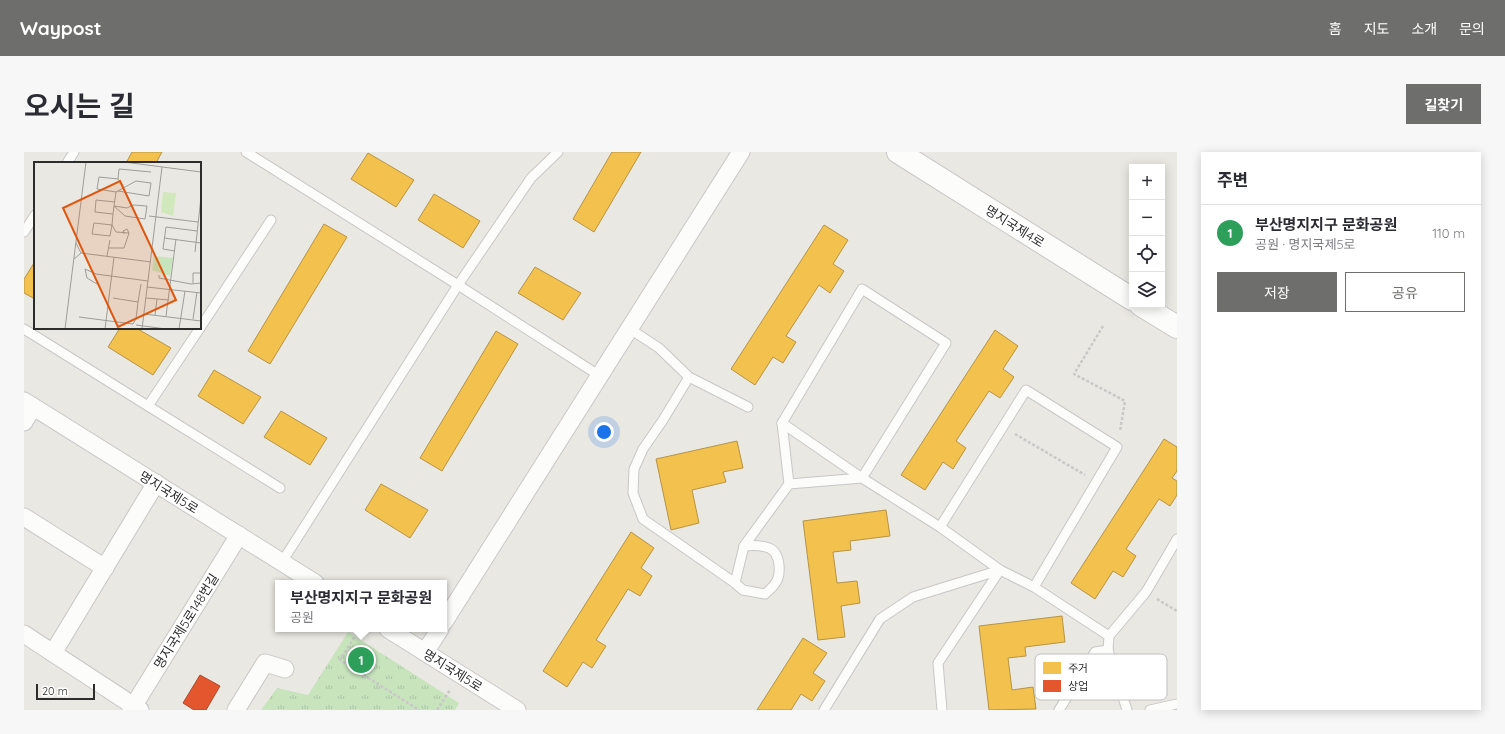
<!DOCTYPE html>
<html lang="ko">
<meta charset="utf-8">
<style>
body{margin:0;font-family:Quicksand,"Noto Sans KR",sans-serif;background:#f7f7f7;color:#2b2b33}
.controls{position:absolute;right:12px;top:12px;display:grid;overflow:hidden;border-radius:0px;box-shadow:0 2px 10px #0003}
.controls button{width:36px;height:36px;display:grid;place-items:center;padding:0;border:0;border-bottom:1px solid #e1e1e2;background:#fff;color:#2b2b33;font:20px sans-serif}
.scale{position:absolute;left:12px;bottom:10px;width:59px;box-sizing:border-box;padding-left:4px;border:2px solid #2c2c2c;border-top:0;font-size:11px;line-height:14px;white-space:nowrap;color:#2c2c2c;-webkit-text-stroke:3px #fff;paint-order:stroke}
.you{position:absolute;left:580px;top:280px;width:14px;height:14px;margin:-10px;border:3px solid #fff;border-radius:50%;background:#1a73e8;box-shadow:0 0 0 6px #1a73e833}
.badge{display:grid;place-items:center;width:26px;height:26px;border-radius:50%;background:#6e6e6c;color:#fff;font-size:13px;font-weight:700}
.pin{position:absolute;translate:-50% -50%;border:2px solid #fff;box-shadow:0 1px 4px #0006}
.popup{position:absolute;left:251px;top:428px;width:172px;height:52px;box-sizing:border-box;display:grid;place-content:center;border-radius:0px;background:#fff;filter:drop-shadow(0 1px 3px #0005);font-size:13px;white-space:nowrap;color:#7c7c81}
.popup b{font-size:15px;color:#2b2b33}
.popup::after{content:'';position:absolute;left:50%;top:100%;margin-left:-8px;border:8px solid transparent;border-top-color:#fff}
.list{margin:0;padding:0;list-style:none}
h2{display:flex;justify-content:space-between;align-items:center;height:52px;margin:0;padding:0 16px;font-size:17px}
h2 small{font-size:13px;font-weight:400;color:#7c7c81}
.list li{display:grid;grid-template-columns:26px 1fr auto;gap:12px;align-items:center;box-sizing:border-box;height:56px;padding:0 16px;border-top:1px solid #e1e1e2}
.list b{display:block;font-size:15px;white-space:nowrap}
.list p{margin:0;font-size:13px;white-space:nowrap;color:#7c7c81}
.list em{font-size:13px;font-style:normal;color:#7c7c81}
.actions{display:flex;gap:8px;padding:12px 16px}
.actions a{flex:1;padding:9px 0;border:1px solid #6e6e6c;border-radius:0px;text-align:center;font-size:14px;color:#6e6e6c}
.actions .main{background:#6e6e6c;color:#fff}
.icon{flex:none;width:22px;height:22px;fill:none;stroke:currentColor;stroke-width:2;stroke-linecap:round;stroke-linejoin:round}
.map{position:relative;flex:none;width:1153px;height:558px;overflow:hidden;border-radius:0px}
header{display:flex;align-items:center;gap:24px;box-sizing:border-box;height:56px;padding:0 20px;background:#6e6e6c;color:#fff}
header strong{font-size:19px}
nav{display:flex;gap:22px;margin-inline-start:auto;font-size:14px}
.intro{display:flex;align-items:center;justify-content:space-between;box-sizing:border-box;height:96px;padding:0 24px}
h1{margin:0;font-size:28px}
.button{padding:10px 18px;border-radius:0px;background:#6e6e6c;color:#fff;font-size:14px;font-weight:700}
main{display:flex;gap:24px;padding:0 24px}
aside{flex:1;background:#fff;border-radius:0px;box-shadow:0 2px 10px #0003}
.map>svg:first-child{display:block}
.park{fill:url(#park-tufts)}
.homes{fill:#f2c14e;stroke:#b79444}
.shops{fill:#e4572e;stroke:#ad4a2d}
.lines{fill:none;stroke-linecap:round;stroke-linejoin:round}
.service-casing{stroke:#c8c7c7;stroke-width:11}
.minor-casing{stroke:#c8c7c7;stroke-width:19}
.secondary-casing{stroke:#c8c7c7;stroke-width:24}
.path{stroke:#c8c8c7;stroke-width:2.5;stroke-dasharray:3 2;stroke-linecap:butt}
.service{stroke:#fcfcfb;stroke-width:9}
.minor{stroke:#fcfcfb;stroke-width:17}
.secondary{stroke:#fcfcfb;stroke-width:22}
.labels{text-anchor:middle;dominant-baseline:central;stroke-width:4;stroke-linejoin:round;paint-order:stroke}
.street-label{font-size:13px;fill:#2c2c2c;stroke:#fff}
.inset-road{fill:none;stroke:#9e9d99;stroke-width:1}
.view{fill:#df570e;fill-opacity:0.15;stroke:#df570e;stroke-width:2}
.inset-edge{fill:none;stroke:#2c2c2c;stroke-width:2}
.key{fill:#fff;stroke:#c0c0c0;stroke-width:1}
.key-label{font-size:11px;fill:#2c2c2c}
</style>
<header>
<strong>Waypost</strong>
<nav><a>홈</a><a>지도</a><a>소개</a><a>문의</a></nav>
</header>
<div class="intro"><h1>오시는 길</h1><a class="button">길찾기</a></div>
<main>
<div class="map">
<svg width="1153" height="558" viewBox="0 0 1153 558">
<defs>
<pattern id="park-tufts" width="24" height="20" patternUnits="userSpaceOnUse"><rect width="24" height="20" fill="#c7e4bd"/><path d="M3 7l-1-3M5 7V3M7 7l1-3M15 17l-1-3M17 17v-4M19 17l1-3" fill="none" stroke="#abc4a3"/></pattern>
</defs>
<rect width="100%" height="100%" fill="#eae8e2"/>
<path class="park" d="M324 480 435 551 431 558H237L253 536 284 543Z"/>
<g class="homes">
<path d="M108 0H138L132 11H102Z"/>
<path d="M588 0H617L570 80 549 67Z"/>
<path d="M344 1 390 28 372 55 327 27Z"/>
<path d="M410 42 456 69 439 96 394 68Z"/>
<path d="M300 72 323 85 246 212 224 199Z"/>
<path d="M800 73 824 88 809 112 820 119 806 141 795 133 762 184 772 190 759 211 749 205 731 233 707 217Z"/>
<path d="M10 111H11V147L0 141V127Z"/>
<path d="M511 115 557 141 539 168 494 141Z"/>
<path d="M96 176H112L147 196 129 223 84 195Z"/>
<path d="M971 178 994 194 979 217 990 225 976 246 965 239 932 289 942 296 929 317 919 310 901 338 877 323Z"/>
<path d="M472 179 494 192 418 319 396 306Z"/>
<path d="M190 218 237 245 219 272 174 244Z"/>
<path d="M257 259 303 286 286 313 240 285Z"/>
<path d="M1140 287 1153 295V319L1148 326 1153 329V343L1146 354 1135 347 1102 397 1112 404 1099 425 1089 419 1071 447 1047 431Z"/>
<path d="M713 289 719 316 699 320 702 330 668 338 675 371 647 378 632 307Z"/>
<path d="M357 332 404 358 386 386 341 358Z"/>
<path d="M862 358 866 384 826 389 827 398 809 400 813 431 833 429 836 451 817 454 821 485 794 488 779 369Z"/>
<path d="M607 380 630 396 617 416 628 424 616 444 604 437 572 488 582 494 568 516 559 510 543 535 519 519Z"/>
<path d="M1038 464 1041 490 1001 495 1002 504 984 506 988 538 1009 535 1012 557 965 558 955 474Z"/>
<path d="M779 486 803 501 789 521 801 529 788 549 777 542 767 558H733Z"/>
</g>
<path class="shops" d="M176 523 196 534 182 558H170L159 551Z"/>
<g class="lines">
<defs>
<g id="service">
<path d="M222 0 434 133 576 224"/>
<path d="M43 11 50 0"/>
<path d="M0 80 11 63"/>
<path d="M176 176 247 68"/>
<path d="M0 177 124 254 176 176"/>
<path d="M606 177 635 196 665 225 724 255"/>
<path d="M665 225 639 268 619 297 610 317 609 341 619 367 711 431 720 394 765 332 838 326 922 191 838 137 758 271 838 326 916 375 976 418 1010 435 1085 484 1084 498 1103 558"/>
<path d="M124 254 256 336"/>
<path d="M758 271 765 332"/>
<path d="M916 375 1002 238 1093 295 1010 435"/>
<path d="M258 410 434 133 507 26 534 0"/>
<path d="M711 431 719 438 741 442C744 439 748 436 750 433 758 424 757 401 745 396 737 393 729 393 720 394"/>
<path d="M1085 484 1122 440 1153 387"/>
<path d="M800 558 856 467 889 445 976 418"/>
<path d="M918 558 914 511 976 418"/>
<path d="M1035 558 1071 500 1084 498"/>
<path d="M1126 558 1153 552"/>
</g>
<g id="minor">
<path d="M0 249 291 431"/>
<path d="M0 270 9 255"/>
<path d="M0 365 81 416"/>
<path d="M420 470 717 0"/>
<path d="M364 477 493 558"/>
<path d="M0 482 116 558"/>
<path d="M401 500 416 477"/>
<path d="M29 501 132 331"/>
<path d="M107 558 215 383"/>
<path d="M212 558 241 511 261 517"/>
</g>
<g id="secondary">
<path d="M874 0 1108 147"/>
<path d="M1117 153 1153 175"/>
</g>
</defs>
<use href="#service" class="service-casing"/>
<use href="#minor" class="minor-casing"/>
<use href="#secondary" class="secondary-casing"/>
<g class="path">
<path d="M1079 174 1050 222 1101 249 1096 279"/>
<path d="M991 282 1061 323"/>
<path d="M1133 447 1153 459"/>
<path d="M333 481 316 508 395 558"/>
<path d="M413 558 426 538"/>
</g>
<use href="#service" class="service"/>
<use href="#minor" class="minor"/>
<use href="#secondary" class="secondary"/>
</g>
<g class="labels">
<g class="street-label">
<text transform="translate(991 74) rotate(32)">명지국제4로</text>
<text transform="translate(145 340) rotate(32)">명지국제5로</text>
<text transform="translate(162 469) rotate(-58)">명지국제5로148번길</text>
<text transform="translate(429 518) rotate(32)">명지국제5로</text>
</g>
</g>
<g transform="translate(10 10)">
<rect width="167" height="167" fill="#eae8e2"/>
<path d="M120 94 139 96 136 114 118 108Z" fill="#c7e4bd"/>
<path d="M129 30 142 31 139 54 127 50Z" fill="#d0e8bb"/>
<path class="inset-road" d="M90 0 167 10M84 17 85 7 117 10M82 30 63 27 65 15 84 17 89 24M99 43 113 44 111 57 91 54 80 44 93 46ZM79 52 61 50 62 38 81 40M115 54 164 60M90 72 89 69 93 67 95 71M130 76 167 81M75 86H90L95 71 82 70 78 63 60 61 58 72 76 74 78 63 79 52 80 44 82 30 102 19 117 21 115 34 84 29M141 89 129 87 132 65 163 69M161 90 167 35M47 91 117 100M73 94 76 78M40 97 47 91 42 81M125 113V116L157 122 167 121M159 121V111H167M63 122 53 116 51 107 62 112 114 119M113 125 167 131M112 136 135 138M104 140 107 122M110 152 167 159M121 153 123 137M132 154 142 77M45 155 99 162 102 157 104 140 79 136M159 157 163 130M102 163 132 167M31 167 52 0M71 167 80 95M108 167 128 5M145 167 151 129"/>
<path class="view" d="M86 19 142 138 84 165 29 46Z"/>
<rect width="167" height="167" class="inset-edge"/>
</g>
<rect x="1011" y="502" width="132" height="46" rx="6" class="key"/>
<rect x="1019" y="510" width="18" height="12" fill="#f2c14e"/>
<rect x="1019" y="528" width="18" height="12" fill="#e4572e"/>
<g class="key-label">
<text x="1044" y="520">주거</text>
<text x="1044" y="538">상업</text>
</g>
</svg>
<div class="controls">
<button>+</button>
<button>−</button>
<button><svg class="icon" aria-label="locate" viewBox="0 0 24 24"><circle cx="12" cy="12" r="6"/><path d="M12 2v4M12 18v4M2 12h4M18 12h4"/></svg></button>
<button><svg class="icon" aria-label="layers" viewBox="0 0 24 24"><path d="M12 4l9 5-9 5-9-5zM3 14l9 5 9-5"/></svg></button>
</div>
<div class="scale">20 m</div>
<div class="you"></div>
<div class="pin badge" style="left:337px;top:508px;background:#2e9e5b">1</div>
<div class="popup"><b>부산명지지구 문화공원</b>공원</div>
</div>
<aside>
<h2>주변<small></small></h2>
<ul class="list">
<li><span class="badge" style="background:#2e9e5b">1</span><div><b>부산명지지구 문화공원</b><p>공원 · 명지국제5로</p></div><em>110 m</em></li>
</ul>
<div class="actions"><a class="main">저장</a><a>공유</a></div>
</aside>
</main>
